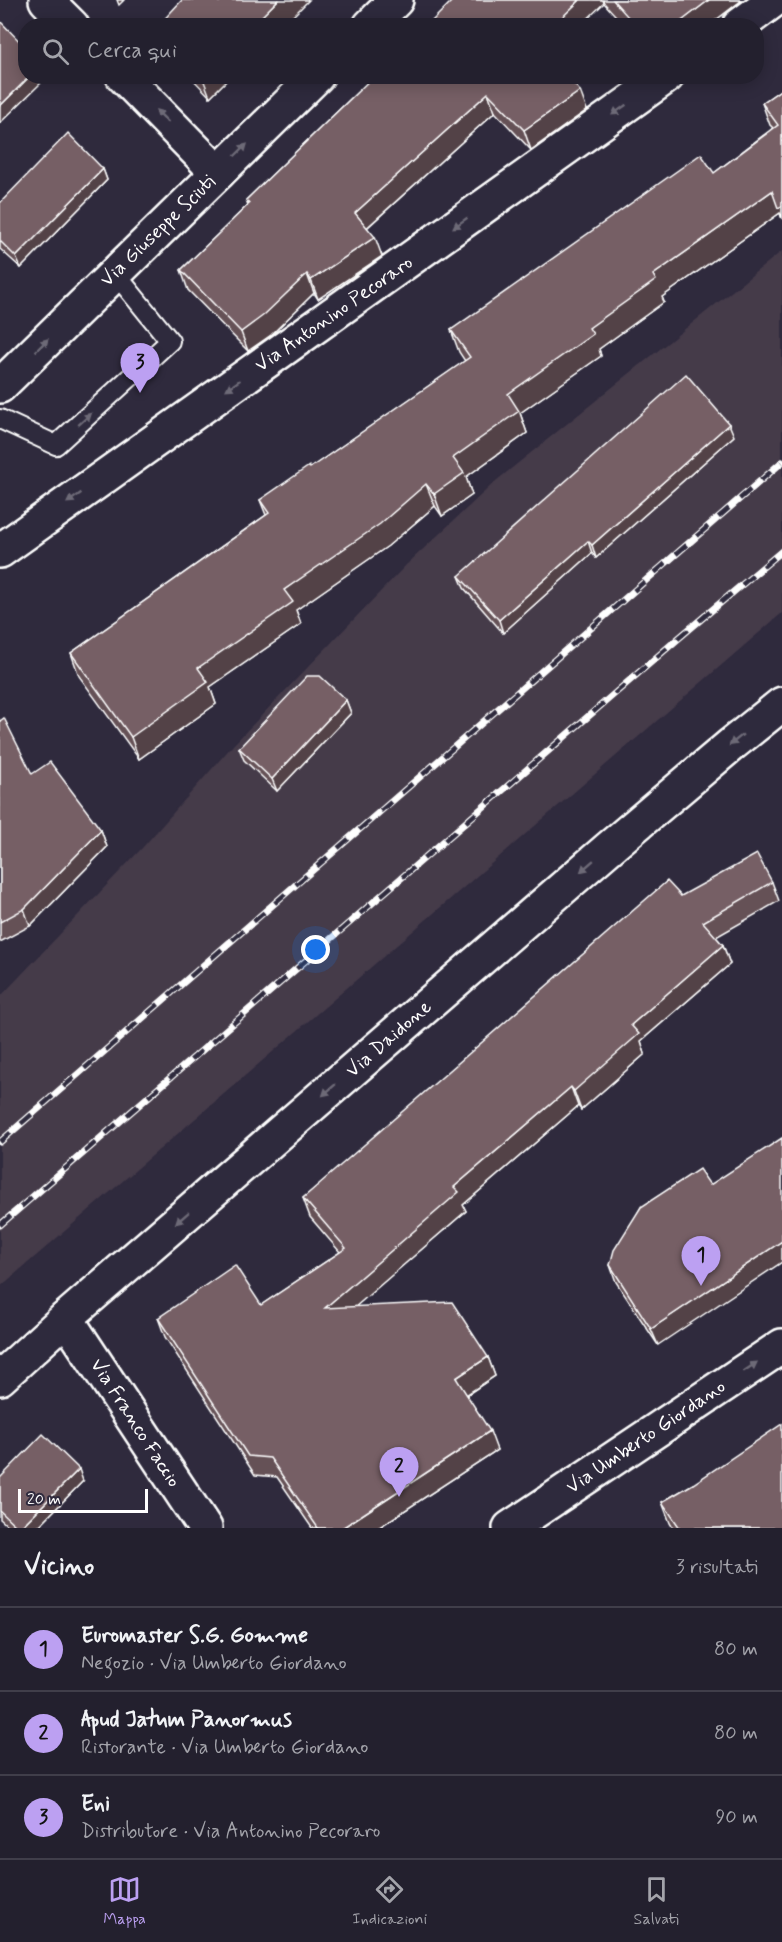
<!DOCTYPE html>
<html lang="it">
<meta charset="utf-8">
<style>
body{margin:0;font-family:Mynerve,sans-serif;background:#2b2836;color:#f1f3f6}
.scale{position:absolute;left:18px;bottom:15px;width:130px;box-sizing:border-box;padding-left:6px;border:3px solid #fff;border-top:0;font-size:16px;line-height:21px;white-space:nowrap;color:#fff;-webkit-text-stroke:4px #2f2a3d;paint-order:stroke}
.you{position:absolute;left:316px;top:950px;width:21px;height:21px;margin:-15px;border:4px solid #fff;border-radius:50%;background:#1a73e8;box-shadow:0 0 0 9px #1a73e833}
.badge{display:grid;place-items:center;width:39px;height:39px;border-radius:50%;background:#bca0f2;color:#111;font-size:20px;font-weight:700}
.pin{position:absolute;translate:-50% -50px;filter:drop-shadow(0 2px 3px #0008)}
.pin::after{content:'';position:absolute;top:32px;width:21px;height:18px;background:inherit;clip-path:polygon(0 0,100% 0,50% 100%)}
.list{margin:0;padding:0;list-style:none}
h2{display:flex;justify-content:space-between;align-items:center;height:78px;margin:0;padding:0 24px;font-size:26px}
h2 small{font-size:20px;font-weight:400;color:#a3a3aa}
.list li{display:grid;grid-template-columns:39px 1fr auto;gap:18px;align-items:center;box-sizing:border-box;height:84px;padding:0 24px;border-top:2px solid #403e4a}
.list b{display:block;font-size:22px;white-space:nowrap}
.list p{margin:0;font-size:20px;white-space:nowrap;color:#a3a3aa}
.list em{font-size:20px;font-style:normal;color:#a3a3aa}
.icon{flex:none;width:33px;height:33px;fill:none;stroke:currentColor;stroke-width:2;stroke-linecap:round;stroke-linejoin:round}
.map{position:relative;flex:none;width:782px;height:1528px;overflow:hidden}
.search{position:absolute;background:#23202e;box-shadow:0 3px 15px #0003;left:18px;right:18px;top:18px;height:66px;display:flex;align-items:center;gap:15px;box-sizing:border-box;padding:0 21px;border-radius:24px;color:#a3a3aa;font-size:22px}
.sheet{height:330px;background:#23202e}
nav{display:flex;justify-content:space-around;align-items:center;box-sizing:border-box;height:84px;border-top:2px solid #403e4a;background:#23202e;font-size:16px;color:#a3a3aa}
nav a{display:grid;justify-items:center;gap:3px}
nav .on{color:#bca0f2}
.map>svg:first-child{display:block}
.built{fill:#443a49}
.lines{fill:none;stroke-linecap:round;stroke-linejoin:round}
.service-casing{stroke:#fff;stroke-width:22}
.minor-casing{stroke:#fff;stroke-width:38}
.tertiary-casing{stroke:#fff;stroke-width:38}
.service{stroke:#2f2a3d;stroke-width:18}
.minor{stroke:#2f2a3d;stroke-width:33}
.tertiary{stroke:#2f2a3d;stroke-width:33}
.rail-casing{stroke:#fff;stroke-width:7}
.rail{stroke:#2f2a3d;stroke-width:4.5;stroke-dasharray:14;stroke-linecap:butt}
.wall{fill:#655157;stroke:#fff;stroke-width:1.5}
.shaded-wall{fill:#534247;stroke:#fff;stroke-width:1.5}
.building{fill:#765e65;stroke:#fff;stroke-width:1.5}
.oneway{fill:#6d6a77}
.labels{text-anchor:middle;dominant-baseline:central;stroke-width:4.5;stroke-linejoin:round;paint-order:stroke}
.street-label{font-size:20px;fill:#fff;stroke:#2f2a3d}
</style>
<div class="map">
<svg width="782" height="1528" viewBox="0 0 782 1528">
<rect width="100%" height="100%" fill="#2f2a3d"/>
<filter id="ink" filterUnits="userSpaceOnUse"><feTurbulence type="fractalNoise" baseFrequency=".0167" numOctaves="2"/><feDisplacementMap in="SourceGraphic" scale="12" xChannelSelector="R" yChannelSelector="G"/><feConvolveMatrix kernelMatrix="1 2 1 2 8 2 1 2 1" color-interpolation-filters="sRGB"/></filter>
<g filter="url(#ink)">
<path class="built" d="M782 251V613L0 1287V997L143 847 233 745 406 565 497 480Z"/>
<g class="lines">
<defs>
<path id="service" d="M0 419 56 445 170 341 115 273"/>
<g id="minor">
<path d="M46 0 72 26"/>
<path d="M739 26 774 0"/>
<path d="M123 76 218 173"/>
<path d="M0 551 667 76"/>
<path d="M66 1318 205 1528"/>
<path d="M0 1378 66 1318 609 848 732 744 782 704"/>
<path d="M510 1528 782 1346"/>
</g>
<g id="tertiary">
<path d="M370 26 396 0"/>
<path d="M0 386 317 76"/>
</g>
</defs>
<use href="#service" class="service-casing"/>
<use href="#minor" class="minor-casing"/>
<use href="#tertiary" class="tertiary-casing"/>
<use href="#service" class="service"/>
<use href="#minor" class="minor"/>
<use href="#tertiary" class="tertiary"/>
<defs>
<g id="rail">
<path d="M0 1142 782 462"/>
<path d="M0 1225 680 637 782 551"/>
</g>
</defs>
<use href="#rail" class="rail-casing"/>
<use href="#rail" class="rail"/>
</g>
<g class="wall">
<path d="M453 0H742L708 26H625L604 3Z"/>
<path d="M190 76H231L210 97Z"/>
<path d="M374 76H567L587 110 531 150 495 112 367 228 382 256 318 299 314 293 271 335 248 351 188 290 181 270 248 205 246 200Z"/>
<path d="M782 89V219L780 213 662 297 664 302 599 349 601 356 520 413 527 433 466 477 472 495 442 516 435 506 388 546 296 610 301 624 210 687 216 704 139 759 79 676 71 653 266 515 260 500 310 468 465 361 459 352 451 330 714 173 773 128 770 125 762 103Z"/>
<path d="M103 169 107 180 21 268 0 249V203Z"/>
<path d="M734 436 596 558 592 553 503 633 464 588 459 576Z"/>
<path d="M346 700 351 713 277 791 244 760 239 748Z"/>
<path d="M0 721 32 774 101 830 107 847 30 926 0 942Z"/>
<path d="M772 882 779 901 716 937 723 945 730 964 641 1041 645 1054 581 1110 578 1106 463 1205 466 1211 355 1306 488 1357 495 1376 467 1395 497 1450 378 1528H312L277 1477 255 1475 165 1337 158 1318 261 1305 340 1252 310 1217 303 1198 681 896Z"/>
<path d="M641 1207 658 1345 616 1282 610 1265Z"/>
<path d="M0 1478 83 1481 37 1528H10L0 1519Z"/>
<path d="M693 1484 782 1528H673L670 1523 662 1502Z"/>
</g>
<g class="shaded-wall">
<path d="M117 0H124L119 5Z"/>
<path d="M278 0H309L283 26H252Z"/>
<path d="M580 0H603L604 3 580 26H553Z"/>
<path d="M709 0H742L708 26H675Z"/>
<path d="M30 76H45L46 78 0 123V106Z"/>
<path d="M202 76H231L210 97Z"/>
<path d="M580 91 587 110 531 150 524 130Z"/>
<path d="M488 93 495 112 362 232 355 213Z"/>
<path d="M103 169 107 180 21 268 16 257Z"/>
<path d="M772 191 782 206V219L780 213 662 297 664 302 599 349 601 356 520 413 527 433 466 477 472 495 442 516 434 494 453 458 508 394 653 275Z"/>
<path d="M375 237 382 256 318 299 311 280Z"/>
<path d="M307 274 314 293 271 335 248 351 241 332Z"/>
<path d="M729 424 734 436 596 558 592 545Z"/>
<path d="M426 484 435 506 388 546 296 610 301 624 210 687 216 704 139 759 131 737 198 668 284 590Z"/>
<path d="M588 541 592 553 503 633 499 620Z"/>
<path d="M346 700 351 713 277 791 272 779Z"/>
<path d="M101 830 107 847 30 926 24 909Z"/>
<path d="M723 945 730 964 641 1041 645 1054 581 1110 574 1091 631 1025Z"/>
<path d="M571 1087 578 1106 463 1205 466 1211 332 1327 325 1308 454 1187Z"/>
<path d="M782 1241V1262L658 1345 651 1329Z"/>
<path d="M488 1357 495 1376 463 1397 456 1378Z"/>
<path d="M490 1431 497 1450 378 1528H342Z"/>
<path d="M79 1469 83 1481 37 1528H20Z"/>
</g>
<g class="building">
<path d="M182 0H217L219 2 221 0H278L252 26H158Z"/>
<path d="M453 0H580L553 26H427Z"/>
<path d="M613 0H709L675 26H636Z"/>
<path d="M0 21 26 48V76H30L0 106Z"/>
<path d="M374 76H567L580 91 524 130 488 93 355 213 375 237 311 280 307 274 264 315 241 332 181 270 249 204 246 200Z"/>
<path d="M782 89V206L778 208 772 191 653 275 656 280 589 328 593 334 508 394 519 411 453 458 464 473 434 494 426 484 380 524 284 590 293 602 198 668 208 682 131 737 71 653 269 513 260 500 309 466 310 468 470 357 451 330 701 154 714 173 778 125 762 103Z"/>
<path d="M68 133 103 169 16 257 0 241V203Z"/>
<path d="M686 374 729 424 592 545 588 541 499 620 459 576Z"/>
<path d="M307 676H320L346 700 272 779 239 748Z"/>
<path d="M4 718 32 774 50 762 101 830 24 909 0 922V721Z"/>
<path d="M757 854 772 882 703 922 723 945 631 1025 639 1034 574 1091 571 1087 454 1187 459 1192 325 1308 452 1302 488 1357 456 1378 490 1431 342 1528H318L270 1458 248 1456 158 1318 235 1265 261 1305 346 1248 303 1198 667 881 681 896Z"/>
<path d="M782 1138V1241L651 1329 610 1265 614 1250 641 1207 699 1169 710 1185Z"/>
<path d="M782 1424V1528H680L662 1502 693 1484Z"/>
<path d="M43 1434 79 1469 20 1528H18L0 1511V1478Z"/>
</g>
<defs><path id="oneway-solid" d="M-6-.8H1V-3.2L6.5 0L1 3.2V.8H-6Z" transform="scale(1.5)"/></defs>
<g class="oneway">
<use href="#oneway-solid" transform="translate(619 110) rotate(145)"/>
<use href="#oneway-solid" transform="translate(162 116) rotate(-135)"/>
<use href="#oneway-solid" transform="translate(241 150) rotate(-44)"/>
<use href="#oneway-solid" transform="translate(460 223) rotate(145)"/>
<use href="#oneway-solid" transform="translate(42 345) rotate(-45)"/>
<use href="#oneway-solid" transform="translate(233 385) rotate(145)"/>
<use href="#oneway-solid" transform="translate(85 419) rotate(-42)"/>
<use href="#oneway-solid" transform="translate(74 498) rotate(145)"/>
<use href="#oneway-solid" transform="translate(736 740) rotate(141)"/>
<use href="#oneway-solid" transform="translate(587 866) rotate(139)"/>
<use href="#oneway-solid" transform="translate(329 1090) rotate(139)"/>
<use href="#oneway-solid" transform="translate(182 1218) rotate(139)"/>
<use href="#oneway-solid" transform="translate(750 1367) rotate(-34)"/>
</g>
</g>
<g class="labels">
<g class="street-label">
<text transform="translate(158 231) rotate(-44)">Via Giuseppe Sciuti</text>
<text transform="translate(334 314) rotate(-35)">Via Antonino Pecoraro</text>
<text transform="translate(389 1039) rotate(-41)">Via Daidone</text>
<text transform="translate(135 1423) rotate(57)">Via Franco Faccio</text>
<text transform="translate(646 1437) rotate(-34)">Via Umberto Giordano</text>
</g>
</g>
</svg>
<div class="scale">20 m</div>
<div class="you"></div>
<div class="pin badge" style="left:701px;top:1286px">1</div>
<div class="pin badge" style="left:399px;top:1497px">2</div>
<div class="pin badge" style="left:140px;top:393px">3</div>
<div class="search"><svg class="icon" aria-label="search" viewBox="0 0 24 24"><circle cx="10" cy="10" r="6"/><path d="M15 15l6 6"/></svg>Cerca qui</div>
</div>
<section class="sheet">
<h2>Vicino<small>3 risultati</small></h2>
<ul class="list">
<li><span class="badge">1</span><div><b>Euromaster S.G. Gomme</b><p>Negozio · Via Umberto Giordano</p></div><em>80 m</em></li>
<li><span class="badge">2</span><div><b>Apud Jatum Panormus</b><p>Ristorante · Via Umberto Giordano</p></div><em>80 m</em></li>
<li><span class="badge">3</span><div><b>Eni</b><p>Distributore · Via Antonino Pecoraro</p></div><em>90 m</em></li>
</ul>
</section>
<nav>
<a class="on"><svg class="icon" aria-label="map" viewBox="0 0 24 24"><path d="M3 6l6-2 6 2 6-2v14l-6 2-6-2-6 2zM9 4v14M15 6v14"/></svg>Mappa</a>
<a><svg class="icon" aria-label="directions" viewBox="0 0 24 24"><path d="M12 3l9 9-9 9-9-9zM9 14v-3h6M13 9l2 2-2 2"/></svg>Indicazioni</a>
<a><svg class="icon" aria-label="saved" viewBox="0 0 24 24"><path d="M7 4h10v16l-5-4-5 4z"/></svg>Salvati</a>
</nav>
